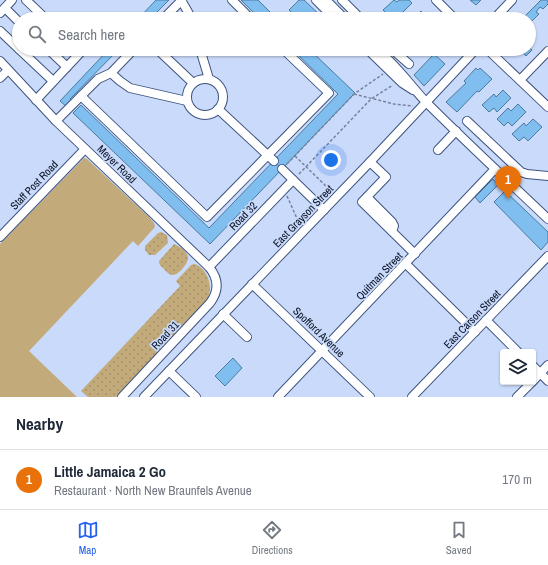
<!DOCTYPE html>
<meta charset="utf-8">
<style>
body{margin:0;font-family:"Archivo Narrow",sans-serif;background:#f6f6f7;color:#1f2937}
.controls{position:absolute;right:12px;bottom:12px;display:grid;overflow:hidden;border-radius:4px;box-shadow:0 1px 3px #0004}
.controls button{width:36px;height:36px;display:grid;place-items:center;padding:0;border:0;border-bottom:1px solid #e0e1e3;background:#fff;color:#1f2937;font:20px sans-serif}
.you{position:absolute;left:331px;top:160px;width:14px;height:14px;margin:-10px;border:3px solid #fff;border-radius:50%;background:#1a73e8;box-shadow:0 0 0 6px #1a73e833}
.badge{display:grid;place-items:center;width:26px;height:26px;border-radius:50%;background:#2563eb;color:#fff;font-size:13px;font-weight:700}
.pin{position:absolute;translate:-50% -33px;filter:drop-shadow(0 1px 2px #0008)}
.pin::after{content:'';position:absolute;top:21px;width:14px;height:12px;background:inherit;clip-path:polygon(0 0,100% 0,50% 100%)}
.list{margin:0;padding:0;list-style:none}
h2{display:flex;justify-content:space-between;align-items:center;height:52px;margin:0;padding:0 16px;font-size:17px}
h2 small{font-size:13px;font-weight:400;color:#747a83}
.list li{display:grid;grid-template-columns:26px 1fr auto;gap:12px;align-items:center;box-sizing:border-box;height:60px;padding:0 16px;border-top:1px solid #e0e1e3}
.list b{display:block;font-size:15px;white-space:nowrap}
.list p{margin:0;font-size:13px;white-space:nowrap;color:#747a83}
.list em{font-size:13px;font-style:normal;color:#747a83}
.icon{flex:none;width:22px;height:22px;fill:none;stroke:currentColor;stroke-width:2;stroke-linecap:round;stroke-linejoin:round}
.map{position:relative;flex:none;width:548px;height:397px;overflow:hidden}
.search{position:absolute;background:#fff;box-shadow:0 1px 3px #0004;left:12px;right:12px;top:12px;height:44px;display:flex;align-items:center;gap:10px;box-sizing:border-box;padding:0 14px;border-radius:22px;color:#747a83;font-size:15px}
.sheet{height:112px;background:#fff}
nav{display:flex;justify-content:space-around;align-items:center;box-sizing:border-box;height:56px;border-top:1px solid #e0e1e3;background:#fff;font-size:11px;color:#747a83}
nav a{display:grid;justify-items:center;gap:2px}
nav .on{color:#2563eb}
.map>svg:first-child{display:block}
.grass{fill:url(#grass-dots)}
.park{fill:#c3aa7a}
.building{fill:#80bef0;stroke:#4a7a9f}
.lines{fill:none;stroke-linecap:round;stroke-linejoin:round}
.minor-casing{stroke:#3d537f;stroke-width:10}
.path{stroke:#76839d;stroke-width:1.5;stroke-dasharray:3 2;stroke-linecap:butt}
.minor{stroke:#fff;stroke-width:8}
.labels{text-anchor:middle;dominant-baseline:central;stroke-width:3.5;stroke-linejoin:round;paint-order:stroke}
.street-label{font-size:11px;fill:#091224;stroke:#cadafa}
</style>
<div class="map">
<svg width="548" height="397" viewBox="0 0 548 397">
<defs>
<pattern id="grass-dots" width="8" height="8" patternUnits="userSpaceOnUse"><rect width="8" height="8" fill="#c3aa7a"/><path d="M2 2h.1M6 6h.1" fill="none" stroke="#a69169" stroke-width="1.8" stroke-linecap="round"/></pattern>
</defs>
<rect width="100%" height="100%" fill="#cadafa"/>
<g class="grass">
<path d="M161 232 167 235 168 243 155 255H149L145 250V246L158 233Z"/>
<path d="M174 244C179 246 187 251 188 257 189 263 178 276 172 275 168 274 166 271 164 269 161 266 159 265 159 261Z"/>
<path d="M194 264C204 266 210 279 210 288 210 292 208 297 207 301L116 397H88L81 391 180 286 176 281 191 265Z"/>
</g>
<path class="park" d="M84 158 87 159 149 217 154 223 155 227 138 246 133 241 29 351 77 397H0V244Z"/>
<g class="building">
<path d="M156 0H169L150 19H138Z"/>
<path d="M241 0H258L277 19H260Z"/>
<path d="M299 0H304L324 19H299L289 10Z"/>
<path d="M394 0 397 2 399 0H409L412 3 398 17 395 13 390 17 383 10Z"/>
<path d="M470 0H481L476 5Z"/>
<path d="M541 0H548V4L543 9 540 7 536 12 539 14 531 22 525 16Z"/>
<path d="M421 11 428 19H407L411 15 414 18Z"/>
<path d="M529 47 532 50 526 56 519 49H529Z"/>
<path d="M109 49H119L70 99 72 101 67 107 60 101Z"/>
<path d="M292 49H309L355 93 210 244 73 113 81 105 209 228 338 94Z"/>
<path d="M434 54 445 64 424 86 414 75Z"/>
<path d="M476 68 478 70 480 68 492 79 479 92 477 91 457 112 446 102 466 83 464 81Z"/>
<path d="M503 90 511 98 497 112 494 108 489 112 482 105 494 94 496 97Z"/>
<path d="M518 104 526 112 512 126 508 122 504 126 497 119 508 108 511 111Z"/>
<path d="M533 119 542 127 528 141 524 137 519 141 512 134 524 123 526 126Z"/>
<path d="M493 179 498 185 480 203 475 197Z"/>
<path d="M505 191 548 232V242L541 250 494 202Z"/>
<path d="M233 358 242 368 225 386 215 376Z"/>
</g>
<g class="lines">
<defs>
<g id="minor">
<path d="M26 0 46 19"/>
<path d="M181 0 192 19"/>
<path d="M232 0 251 19"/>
<path d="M316 0 335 19"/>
<path d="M326 0 345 19"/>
<path d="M342 0 361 19"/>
<path d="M436 0 455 19"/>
<path d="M5 8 19 22"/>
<path d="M0 13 12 0"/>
<path d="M163 19 182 0"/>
<path d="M494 19 512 0"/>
<path d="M0 31 19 49"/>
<path d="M19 49 53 81"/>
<path d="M48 49 67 67"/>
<path d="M157 49 193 83"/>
<path d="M200 49 209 79"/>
<path d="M367 49 402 83 413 90"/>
<path d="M376 49C396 64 409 84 426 102 466 142 507 180 548 219"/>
<path d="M392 49 409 64"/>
<path d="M487 49 548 107"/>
<path d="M0 61 56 121 209 267C219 279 219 291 210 303L122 397"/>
<path d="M111 73 120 81 130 88 187 101"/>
<path d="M0 78 8 70"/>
<circle cx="205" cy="97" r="18"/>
<path d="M520 80 548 51"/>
<path d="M81 96 207 217 329 93 283 49"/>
<path d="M36 100 80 53 77 49"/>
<path d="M218 109 274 161"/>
<path d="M56 121 98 79 111 73 134 49"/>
<path d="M467 121 521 172 527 174 548 176"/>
<path d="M438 150 456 131"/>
<path d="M370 162 386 177 362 202 415 254"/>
<path d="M282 169 324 210"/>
<path d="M367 197 392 222 394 226 392 231"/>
<path d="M0 237 85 149"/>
<path d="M406 264 475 332"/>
<path d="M209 267 293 180"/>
<path d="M252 284 370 397"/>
<path d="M223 314 247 337"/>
<path d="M486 320 518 352"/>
<path d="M533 366 548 381"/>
<path d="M169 371 196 397"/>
<path d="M533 381 548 365"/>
<path d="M144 397 370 162 476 49"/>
<path d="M278 397 495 169"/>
<path d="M412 397 548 256"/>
<path d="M517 397 532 382"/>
</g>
</defs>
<use href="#minor" class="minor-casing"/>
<g class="path">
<path d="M354 94 394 104 413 106"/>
<path d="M295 156 328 188"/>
<path d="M287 164 354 94 383 74"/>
<path d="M299 174 371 99 393 85"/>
<path d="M287 196 299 223"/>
</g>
<use href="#minor" class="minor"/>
</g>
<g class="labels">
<g class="street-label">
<text transform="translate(117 164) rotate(44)">Meyer Road</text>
<text transform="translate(34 185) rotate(-46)">Staff Post Road</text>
<text transform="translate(243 216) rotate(-46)">Road 32</text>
<text transform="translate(303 216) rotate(-46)">East Grayson Street</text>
<text transform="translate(379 276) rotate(-46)">Quitman Street</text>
<text transform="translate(472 319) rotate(-46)">East Carson Street</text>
<text transform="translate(319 332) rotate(44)">Spofford Avenue</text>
<text transform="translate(165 335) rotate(-47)">Road 31</text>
</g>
</g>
</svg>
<div class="controls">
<button><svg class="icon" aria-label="layers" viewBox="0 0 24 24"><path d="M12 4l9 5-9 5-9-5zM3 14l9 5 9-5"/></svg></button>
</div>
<div class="you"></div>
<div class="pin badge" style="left:508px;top:199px;background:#e8710a">1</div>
<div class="search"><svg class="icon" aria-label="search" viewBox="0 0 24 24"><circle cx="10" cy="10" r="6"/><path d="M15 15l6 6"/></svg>Search here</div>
</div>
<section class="sheet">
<h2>Nearby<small></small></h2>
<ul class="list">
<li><span class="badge" style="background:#e8710a">1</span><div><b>Little Jamaica 2 Go</b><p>Restaurant · North New Braunfels Avenue</p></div><em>170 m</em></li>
</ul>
</section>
<nav>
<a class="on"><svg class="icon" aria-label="map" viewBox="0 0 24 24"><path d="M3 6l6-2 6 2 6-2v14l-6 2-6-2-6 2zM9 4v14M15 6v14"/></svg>Map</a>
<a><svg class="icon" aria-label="directions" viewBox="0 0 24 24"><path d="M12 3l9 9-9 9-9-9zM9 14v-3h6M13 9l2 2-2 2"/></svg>Directions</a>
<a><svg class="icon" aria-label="saved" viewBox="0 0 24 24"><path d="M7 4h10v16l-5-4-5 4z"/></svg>Saved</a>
</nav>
